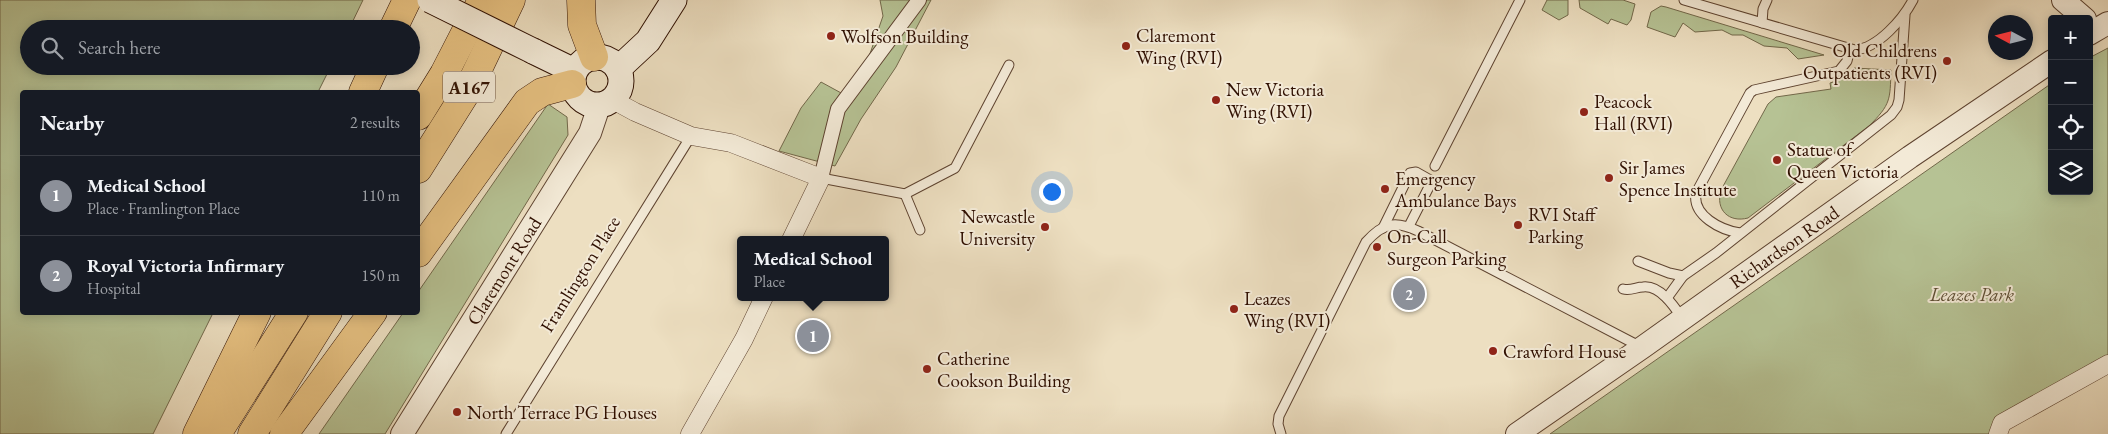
<!DOCTYPE html>
<meta charset="utf-8">
<style>
body{margin:0;font-family:"EB Garamond",serif;background:#20242c;color:#f1f3f6}
.controls{position:absolute;right:15px;top:15px;display:grid;overflow:hidden;border-radius:5px;box-shadow:0 2px 12px #0003}
.controls button{width:45px;height:45px;display:grid;place-items:center;padding:0;border:0;border-bottom:1px solid #363941;background:#171b24;color:#f1f3f6;font:25px sans-serif}
.compass{position:absolute;left:1988px;top:15px;width:45px;height:45px;border-radius:50%;background:#171b24;box-shadow:0 2px 12px #0003;rotate:277deg}
.you{position:absolute;left:1051px;top:191px;width:18px;height:18px;margin:-12px;border:4px solid #fff;border-radius:50%;background:#1a73e8;box-shadow:0 0 0 8px #1a73e833}
.badge{display:grid;place-items:center;width:32px;height:32px;border-radius:50%;background:#8c9099;color:#fff;font-size:16px;font-weight:700}
.pin{position:absolute;translate:-50% -50%;border:2px solid #fff;box-shadow:0 1px 5px #0006}
.popup{position:absolute;left:737px;top:236px;width:152px;height:65px;box-sizing:border-box;display:grid;place-content:center;border-radius:5px;background:#171b24;filter:drop-shadow(0 1px 4px #0005);font-size:16px;white-space:nowrap;color:#9ea1a6}
.popup b{font-size:19px;color:#f1f3f6}
.popup::after{content:'';position:absolute;left:50%;top:100%;margin-left:-10px;border:10px solid transparent;border-top-color:#171b24}
.list{margin:0;padding:0;list-style:none}
h2{display:flex;justify-content:space-between;align-items:center;height:65px;margin:0;padding:0 20px;font-size:21px}
h2 small{font-size:16px;font-weight:400;color:#9ea1a6}
.list li{display:grid;grid-template-columns:32px 1fr auto;gap:15px;align-items:center;box-sizing:border-box;height:80px;padding:0 20px;border-top:1px solid #363941}
.list b{display:block;font-size:19px;white-space:nowrap}
.list p{margin:0;font-size:16px;white-space:nowrap;color:#9ea1a6}
.list em{font-size:16px;font-style:normal;color:#9ea1a6}
.icon{flex:none;width:28px;height:28px;fill:none;stroke:currentColor;stroke-width:2;stroke-linecap:round;stroke-linejoin:round}
.map{position:relative;flex:none;width:2108px;height:434px;overflow:hidden}
.search{position:absolute;background:#171b24;box-shadow:0 2px 12px #0003;left:20px;top:20px;width:400px;height:55px;display:flex;align-items:center;gap:12px;box-sizing:border-box;padding:0 18px;border-radius:28px;color:#9ea1a6;font-size:19px}
.panel{position:absolute;background:#171b24;box-shadow:0 2px 12px #0003;left:20px;top:90px;width:400px;height:225px;border-radius:5px}
.map>svg:first-child{display:block}
.green{fill:#b6c294;stroke:#72684a}
.lines{fill:none;stroke-linecap:round;stroke-linejoin:round}
.service-casing{stroke:#5e4330;stroke-width:11}
.pedestrian-casing{stroke:#5e4330;stroke-width:16}
.minor-casing{stroke:#5e4330;stroke-width:19}
.tertiary-casing{stroke:#5e4330;stroke-width:24}
.secondary-casing{stroke:#2f0f00;stroke-width:27}
.trunk-casing{stroke:#2f0f00;stroke-width:29}
.service{stroke:#f3ead7;stroke-width:9}
.pedestrian{stroke:#f3ead7;stroke-width:14}
.minor{stroke:#f3ead7;stroke-width:18}
.tertiary{stroke:#f3ead7;stroke-width:22}
.secondary{stroke:#f3ead7;stroke-width:25}
.trunk{stroke:#e6c080;stroke-width:28}
.secondary-bridge-casing{stroke:#2f0f00;stroke-width:27;stroke-linecap:butt}
.secondary-bridge{stroke:#f3ead7;stroke-width:25}
.poi-dot{fill:#8f2418;stroke:#f3ead7;stroke-width:2}
.labels{text-anchor:middle;dominant-baseline:central;stroke-width:4;stroke-linejoin:round;paint-order:stroke}
.shield{fill:#f3ead7;stroke:#6a5140;stroke-width:1}
.shield-label{font-size:18px;font-weight:bold;fill:#2f0f00}
.poi-label{font-size:19px;fill:#2f0f00;stroke:#f3ead7;text-anchor:start}
.street-label{font-size:19px;fill:#2f0f00;stroke:#f3ead7}
.park-label{font-size:19px;font-style:italic;fill:#5e4e34;stroke:#f3ead7}
</style>
<div class="map">
<svg width="2108" height="434" viewBox="0 0 2108 434">
<rect width="100%" height="100%" fill="#eddfc1"/>
<filter id="stains"><feTurbulence type="fractalNoise" baseFrequency=".004" numOctaves="4"/><feColorMatrix values="0 0 0 0 .2 0 0 0 0 .09 0 0 0 0 .02 0 0 0 .5 -.17"/></filter>
<radialGradient id="worn" r=".72"><stop offset=".6" stop-color="#630" stop-opacity="0"/><stop offset="1" stop-color="#630" stop-opacity=".3"/></radialGradient>
<g class="green">
<path d="M0 0H363L349 29H29V66H331L318 92H22V312L213 313 153 434H0Z"/>
<path d="M880 0H931L896 67 861 119 835 166 779 151 801 108 821 82 854 100 883 16Z"/>
<path d="M1547 0H1568V15L1559 20 1542 10Z"/>
<path d="M1579 0H1623L1635 4 1631 20 1627 25 1611 19 1608 24 1580 8Z"/>
<path d="M1661 6 1666 7 1824 55 1798 59 1787 48 1764 46 1743 35H1732L1722 30 1695 32 1683 23 1675 37 1647 27 1651 12Z"/>
<path d="M2108 48V364L1992 434H1550L2052 83V191H2089V58Z"/>
<path d="M1854 68 1891 70C1890 100 1891 104 1869 126L1748 218C1729 223 1715 210 1721 190L1768 104 1776 97 1831 89 1830 83 1851 76Z"/>
<path d="M548 104 567 117 568 135 385 434H319L403 313 418 312V292Z"/>
</g>
<g class="lines">
<defs>
<g id="service">
<path d="M1684 0 1855 50C1878 48 1903 19 1913 0"/>
<path d="M1762 23 1763 9 1767 0"/>
<path d="M1435 166 1520 0"/>
<path d="M821 178 905 194 955 168 1009 65"/>
<path d="M905 194 920 230"/>
<path d="M1383 228 1410 173 1416 172 1432 181 1409 226"/>
<path d="M1740 233C1721 230 1692 216 1696 193L1750 93 1754 90 1839 71 1847 61 1850 49"/>
<path d="M1638 261 1669 273 1683 276 1716 253 1891 115 1897 107 1899 100 1905 15"/>
<path d="M1623 289C1631 291 1636 287 1643 287 1660 285 1674 306 1682 318"/>
<path d="M1667 298 1683 276"/>
<path d="M506 434 691 136"/>
<path d="M1281 434 1278 424 1279 416 1366 242C1383 223 1395 220 1418 231L1641 347"/>
</g>
<path id="pedestrian" d="M821 178 838 109 919 0"/>
<g id="minor">
<path d="M613 100 635 112 691 136 731 143 821 178 791 240"/>
<path d="M690 434 744 339 764 297"/>
<path d="M1998 434 2002 423 2108 364"/>
</g>
<g id="tertiary">
<path d="M2063 0 2085 19"/>
<path d="M2089 34 2108 23"/>
<path d="M402 434 590 133 599 106"/>
<path d="M1517 434 1643 347 1910 157 2052 61"/>
</g>
<g id="secondary">
<path d="M533 51 574 71"/>
<circle cx="597" cy="81" r="24"/>
<path d="M618 69 648 41 674 0"/>
</g>
<g id="trunk">
<path d="M581 0 582 25 594 57"/>
<path d="M393 29 407 0"/>
<path d="M363 92 375 66"/>
<path d="M418 116 444 74 482 0"/>
<path d="M418 169 469 88 511 0"/>
<path d="M418 253 527 102 542 92 572 84"/>
<path d="M197 434 257 312"/>
<path d="M217 434 294 312"/>
<path d="M252 434 328 312"/>
<path d="M284 434 373 312"/>
</g>
</defs>
<use href="#service" class="service-casing"/>
<use href="#pedestrian" class="pedestrian-casing"/>
<use href="#minor" class="minor-casing"/>
<use href="#tertiary" class="tertiary-casing"/>
<use href="#secondary" class="secondary-casing"/>
<use href="#trunk" class="trunk-casing"/>
<use href="#service" class="service"/>
<use href="#pedestrian" class="pedestrian"/>
<use href="#minor" class="minor"/>
<use href="#tertiary" class="tertiary"/>
<use href="#secondary" class="secondary"/>
<use href="#trunk" class="trunk"/>
<defs>
<path id="secondary-bridge" d="M430 0 533 51"/>
</defs>
<use href="#secondary-bridge" class="secondary-bridge-casing"/>
<use href="#secondary-bridge" class="secondary-bridge"/>
</g>
<g class="poi-dot">
<circle cx="831" cy="36" r="5"/>
<circle cx="1126" cy="46" r="5"/>
<circle cx="1947" cy="61" r="5"/>
<circle cx="1216" cy="100" r="5"/>
<circle cx="1584" cy="112" r="5"/>
<circle cx="1777" cy="160" r="5"/>
<circle cx="1609" cy="178" r="5"/>
<circle cx="1385" cy="189" r="5"/>
<circle cx="1518" cy="225" r="5"/>
<circle cx="1045" cy="227" r="5"/>
<circle cx="1377" cy="247" r="5"/>
<circle cx="1234" cy="309" r="5"/>
<circle cx="1493" cy="351" r="5"/>
<circle cx="927" cy="369" r="5"/>
<circle cx="457" cy="412" r="5"/>
</g>
<g class="labels">
<rect class="shield" x="443" y="71.5" width="52" height="31" rx="4"/>
<g class="shield-label">
<text x="469" y="87">A167</text>
</g>
<g class="poi-label">
<text x="1136" y="35">Claremont<tspan x="1136" dy="22">Wing (RVI)</tspan></text>
<text x="841" y="36">Wolfson Building</text>
<text x="1937" y="50" text-anchor="end">Old Childrens<tspan x="1937" dy="22">Outpatients (RVI)</tspan></text>
<text x="1226" y="89">New Victoria<tspan x="1226" dy="22">Wing (RVI)</tspan></text>
<text x="1594" y="101">Peacock<tspan x="1594" dy="22">Hall (RVI)</tspan></text>
<text x="1787" y="149">Statue of<tspan x="1787" dy="22">Queen Victoria</tspan></text>
<text x="1619" y="167">Sir James<tspan x="1619" dy="22">Spence Institute</tspan></text>
<text x="1395" y="178">Emergency<tspan x="1395" dy="22">Ambulance Bays</tspan></text>
<text x="1528" y="214">RVI Staff<tspan x="1528" dy="22">Parking</tspan></text>
<text x="1035" y="216" text-anchor="end">Newcastle<tspan x="1035" dy="22">University</tspan></text>
<text x="1387" y="236">On-Call<tspan x="1387" dy="22">Surgeon Parking</tspan></text>
<text x="1244" y="298">Leazes<tspan x="1244" dy="22">Wing (RVI)</tspan></text>
<text x="1503" y="351">Crawford House</text>
<text x="937" y="358">Catherine<tspan x="937" dy="22">Cookson Building</tspan></text>
<text x="467" y="412">North Terrace PG Houses</text>
</g>
<g class="street-label">
<text transform="translate(1784 247) rotate(-35)">Richardson Road</text>
<text transform="translate(504 271) rotate(-58)">Claremont Road</text>
<text transform="translate(580 274) rotate(-58)">Framlington Place</text>
</g>
<g class="park-label">
<text x="1972" y="294">Leazes Park</text>
</g>
</g>
<rect width="100%" height="100%" filter="url(#stains)"/>
<rect width="100%" height="100%" fill="url(#worn)"/>
</svg>
<div class="controls">
<button>+</button>
<button>−</button>
<button><svg class="icon" aria-label="locate" viewBox="0 0 24 24"><circle cx="12" cy="12" r="6"/><path d="M12 2v4M12 18v4M2 12h4M18 12h4"/></svg></button>
<button><svg class="icon" aria-label="layers" viewBox="0 0 24 24"><path d="M12 4l9 5-9 5-9-5zM3 14l9 5 9-5"/></svg></button>
</div>
<svg class="compass" viewBox="-18 -18 36 36"><path d="M0-13l5 13h-10z" fill="#e53935"/><path d="M0 13l5-13h-10z" fill="#9ea1a6"/></svg>
<div class="you"></div>
<div class="pin badge" style="left:813px;top:336px">1</div>
<div class="popup"><b>Medical School</b>Place</div>
<div class="pin badge" style="left:1409px;top:294px">2</div>
<div class="search"><svg class="icon" aria-label="search" viewBox="0 0 24 24"><circle cx="10" cy="10" r="6"/><path d="M15 15l6 6"/></svg>Search here</div>
<section class="panel">
<h2>Nearby<small>2 results</small></h2>
<ul class="list">
<li><span class="badge">1</span><div><b>Medical School</b><p>Place · Framlington Place</p></div><em>110 m</em></li>
<li><span class="badge">2</span><div><b>Royal Victoria Infirmary</b><p>Hospital</p></div><em>150 m</em></li>
</ul>
</section>
</div>
